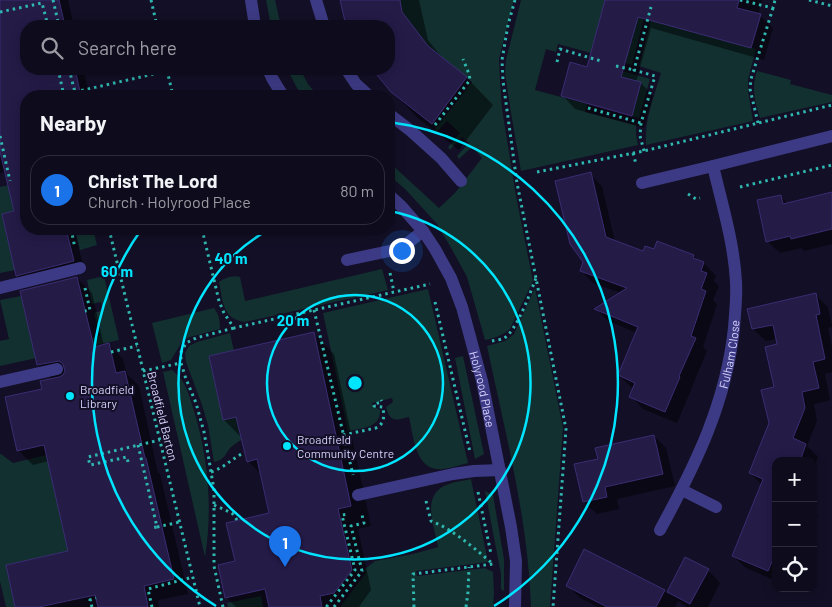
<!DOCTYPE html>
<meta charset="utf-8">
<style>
body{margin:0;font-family:Barlow,sans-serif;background:#1c1929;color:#f1f3f6}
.controls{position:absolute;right:15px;bottom:15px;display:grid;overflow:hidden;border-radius:10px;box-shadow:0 2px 12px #0003}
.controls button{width:45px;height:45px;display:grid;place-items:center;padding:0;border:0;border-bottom:1px solid #2e2b3b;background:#0e0b1c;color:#f1f3f6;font:25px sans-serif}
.you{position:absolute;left:401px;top:250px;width:18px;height:18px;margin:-12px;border:4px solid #fff;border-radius:50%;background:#1a73e8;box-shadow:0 0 0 8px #1a73e833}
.badge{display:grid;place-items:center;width:32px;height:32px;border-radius:50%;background:#1a73e8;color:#fff;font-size:16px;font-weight:700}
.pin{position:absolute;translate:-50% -41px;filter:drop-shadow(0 1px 2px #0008)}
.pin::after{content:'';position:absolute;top:26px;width:18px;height:15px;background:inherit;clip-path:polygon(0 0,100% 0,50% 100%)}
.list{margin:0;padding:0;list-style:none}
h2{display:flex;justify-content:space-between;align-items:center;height:65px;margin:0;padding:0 20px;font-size:21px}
h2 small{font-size:16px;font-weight:400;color:#9b9ba3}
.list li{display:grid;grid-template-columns:32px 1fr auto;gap:15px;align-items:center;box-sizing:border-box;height:70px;margin:0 10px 10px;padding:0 10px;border:1px solid #2e2b3b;border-radius:20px}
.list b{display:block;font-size:19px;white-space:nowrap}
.list p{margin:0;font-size:16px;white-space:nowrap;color:#9b9ba3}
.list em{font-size:16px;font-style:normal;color:#9b9ba3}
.icon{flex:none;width:28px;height:28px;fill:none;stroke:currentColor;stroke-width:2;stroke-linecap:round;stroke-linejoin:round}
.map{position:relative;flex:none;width:832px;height:607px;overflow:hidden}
.search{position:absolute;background:#0e0b1c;box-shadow:0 2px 12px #0003;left:20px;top:20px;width:375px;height:55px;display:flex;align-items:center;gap:12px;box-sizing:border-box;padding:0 18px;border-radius:20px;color:#9b9ba3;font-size:19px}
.panel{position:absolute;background:#0e0b1c;box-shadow:0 2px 12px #0003;left:20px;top:90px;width:375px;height:145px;border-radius:20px}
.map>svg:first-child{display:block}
.green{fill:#12302f}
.shadow{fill:#0007}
.building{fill:#241b47;stroke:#3b2d73}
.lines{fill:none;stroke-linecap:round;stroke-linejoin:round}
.path{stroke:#2fb8b0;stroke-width:3;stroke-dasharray:2.5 4;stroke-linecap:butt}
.lane{stroke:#3d3a85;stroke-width:12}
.street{stroke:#3d3a85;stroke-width:12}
.ring{fill:none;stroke:#00e5ff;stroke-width:2.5}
.poi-dot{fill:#00e5ff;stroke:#130f26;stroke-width:2}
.labels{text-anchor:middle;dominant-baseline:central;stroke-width:4;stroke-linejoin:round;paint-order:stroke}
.street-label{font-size:12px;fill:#d9d4ff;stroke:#130f26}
.poi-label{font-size:12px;fill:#d9d4ff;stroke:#130f26;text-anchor:start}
.centre{fill:#00e5ff;stroke:#130f26;stroke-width:2.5}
.ring-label{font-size:15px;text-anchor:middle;font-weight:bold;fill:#00e5ff;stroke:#130f26;stroke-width:4;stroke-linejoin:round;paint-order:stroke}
</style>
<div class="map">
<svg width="832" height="607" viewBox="0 0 832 607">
<rect width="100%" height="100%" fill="#130f26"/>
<g class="green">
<path d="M266 0H275L281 26H271Z"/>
<path d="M400 0H514L499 59 500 80 502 109 516 196 533 281 510 329C503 335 495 338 485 340L467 277 454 253 437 224 407 191 389 175V162L439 208 455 193 482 158 472 147 459 159 457 156 469 143 462 137 450 150 448 147 460 133 447 121 435 134 433 132 472 82 428 46 402 12Z"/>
<path d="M521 0H605L591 53 558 44 556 52 546 49 535 90 587 104 585 112 636 125V134L638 145 521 171 511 113 505 73 506 60Z"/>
<path d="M641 5 647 6 632 65 625 63Z"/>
<path d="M651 20 756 49 748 79V91L753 121 646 145C644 120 654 97 661 73L639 66Z"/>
<path d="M287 69H300L308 84 318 96H304L297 88Z"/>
<path d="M615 69 650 79 639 118 632 116 641 82 614 75Z"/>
<path d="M757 71 791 80 790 84 832 95V102L760 118C755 102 751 88 757 71Z"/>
<path d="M26 181V208L2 214 15 270 0 273V187Z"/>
<path d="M75 229H93L97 245 80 250Z"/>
<path d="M382 269 388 290 245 322C222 319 223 301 219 282 225 278 232 275 240 277L245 301Z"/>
<path d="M104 276 119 340 0 366V341L9 339 0 300 21 296 34 351 100 336 94 313 103 310 101 302 92 304 87 280Z"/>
<path d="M535 288 563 428 550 607H531C528 518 505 432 487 346L505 341 514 334Z"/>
<path d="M428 289 468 463C460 465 446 470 437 469 415 467 413 434 409 417 396 420 390 423 386 407L393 402 392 398 372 403 373 406 380 410C381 428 362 428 348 431L323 313Z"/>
<path d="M214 308C219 315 220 320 220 329L190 337 183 340 171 360 162 363 152 323Z"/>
<path d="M230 333 234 351 209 356 223 420 236 417 241 440C237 442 234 445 230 448 225 455 224 460 214 462L208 425 202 405 186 362 185 353 189 346 197 342Z"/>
<path d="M463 356 484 454 475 459 455 358Z"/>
<path d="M172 370C176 374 180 377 183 382 188 390 191 401 194 411 208 456 213 509 205 557L163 372Z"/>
<path d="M137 424 142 441 82 455 52 478 68 551 6 565 15 607H6L0 581V454H1L13 463 80 447Z"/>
<path d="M471 479 488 562 416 571 417 576 485 568 493 572 494 593 493 607H340L366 573 365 569 375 561 413 554 438 547C435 528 421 498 444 486 452 482 462 481 471 479Z"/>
<path d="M485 491 493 495 504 559V591L501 589V574Z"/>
<path d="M261 596 263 607H228L227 603Z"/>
</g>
<g class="shadow">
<path d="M0 0H68L74 26H26V69H83L90 96H26V229H74L85 273 29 286 17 275 15 212 6 172 0 173Z"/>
<path d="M341 0H419L428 40 444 60 467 78 493 105 459 150 419 119 392 92 374 69H389V26H348L345 20Z"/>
<path d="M607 0H762L758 15 760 16 773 28 764 60 651 28 636 82 641 83 653 96 644 128 575 109 563 96 587 69Z"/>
<path d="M590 174 602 186 615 242 644 253 654 251 657 243 694 256 700 262 704 263 716 276 714 281 719 286 713 300 717 304 703 347 707 351 691 389V390L677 423 643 409 631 396 634 388 631 387 619 375 637 333 608 321 596 309 621 293 593 283 581 271 585 261Z"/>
<path d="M832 193V244L804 251 802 248 780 253 767 241 780 196 788 204Z"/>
<path d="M77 278 92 293 104 346 109 345 123 359 127 374 139 386 158 473 160 474 188 594 158 600 159 607H17L69 552 49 461 33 465 18 450 44 390 53 380 38 365Z"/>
<path d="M815 294 828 307 832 326V327L828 328 832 348V372L825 374 830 400 814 404 817 421 807 446 818 457 813 470V461H776V581L746 568 733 556 762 485 750 473 770 424 775 388 779 345 777 339 766 341 753 329Z"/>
<path d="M313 334 334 354 371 526 358 529 371 590 359 607H236L227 598 237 561 271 514 262 475 248 461 242 438 224 420Z"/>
<path d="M654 436 666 448 675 486 617 499 619 509 597 514 584 502 599 460Z"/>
<path d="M813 511 818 516 813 529Z"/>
<path d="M686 559 708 570 720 583 708 607H687L678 601 675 607H598L580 598 568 586 665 591 668 594Z"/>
</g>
<g class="building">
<path d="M0 0H59L65 26H26V69H75L81 96H26V229H66L74 261 16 276 2 214 14 211 0 152Z"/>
<path d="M340 0H400L402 12 428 46 467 77 432 124 391 92 372 69H389V26H346Z"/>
<path d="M605 0H739L737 8 761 14 751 48 638 17 621 77 641 82 632 116 561 96 570 62 587 67Z"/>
<path d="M591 172 606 237 643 251 645 246 654 249 657 241 694 255 693 258 704 262 701 271 707 273 701 289 706 291 691 336 696 338 679 376 680 377 665 412 629 397 635 383 618 375 638 327 594 309 627 288 580 271 583 262 570 244 555 181Z"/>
<path d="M832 192V229L791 239 790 236 766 242 757 200 781 195 783 204Z"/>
<path d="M77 277 94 347 109 343 116 373 125 371 145 458H146L174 579 144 586 148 607H98L95 595 39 607H15L6 565 68 551 44 445 17 451 5 397 42 389 40 381 59 377 63 375 65 371 63 364 59 361 37 365 20 291Z"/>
<path d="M816 293 820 314 816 315 825 359 813 362 819 388 802 392 805 408 793 438 806 444 800 461H776V552L768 571 732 556 763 479 749 473 769 423 761 390 774 387 765 347 777 344 773 325 752 329 747 309Z"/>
<path d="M314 332 351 506 338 509 352 570 334 593 320 596 322 607H269L265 589 225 598 218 565 235 561 226 523 269 513 257 459 247 462 236 417 223 420 209 356Z"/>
<path d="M654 435 663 474 605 487 607 497 583 502 574 464 598 459 595 448Z"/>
<path d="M584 549 665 590 656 607H607L566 586Z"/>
<path d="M685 557 709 569 690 604 667 592Z"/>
</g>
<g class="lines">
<g class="path">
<path d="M53 0 59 26"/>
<path d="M151 0 157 26"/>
<path d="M515 0 508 25 502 60 503 81 517 183 566 429 553 607"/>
<path d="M740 0 773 8 775 0"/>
<path d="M809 0 832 6"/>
<path d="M0 12 42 3 48 26"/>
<path d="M557 62 560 49 601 61"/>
<path d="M616 66 634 70"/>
<path d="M58 69 64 96"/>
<path d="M69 69 76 96"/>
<path d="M167 70 173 96"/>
<path d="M75 92 167 71"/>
<path d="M588 108 641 123"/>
<path d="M758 123 750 89 751 79 773 8"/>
<path d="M435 125 470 80 469 74 463 59"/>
<path d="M0 136 10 181"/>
<path d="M644 151 640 136 641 123 655 76 634 70 651 7"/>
<path d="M633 153 636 164"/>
<path d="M537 172 644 151 832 105"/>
<path d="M740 187 832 165"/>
<path d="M688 194 696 199 700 198"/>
<path d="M71 229 75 248"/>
<path d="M109 229 200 607"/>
<path d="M202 229 219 301 224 313 234 328 430 284"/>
<path d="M390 273 394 292"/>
<path d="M85 288 90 310 85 311"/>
<path d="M435 302 470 452"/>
<path d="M314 310 353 475"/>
<path d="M492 341C496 340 501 340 504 338 516 332 531 291 536 278"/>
<path d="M111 352 137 346"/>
<path d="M143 371 181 363"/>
<path d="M343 435 376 428C385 423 384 417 383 407L374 406V404L382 402 381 400"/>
<path d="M138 445 157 527 152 528"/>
<path d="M128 462 127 457 90 465 88 457 160 440"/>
<path d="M211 472C226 467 232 458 244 453"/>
<path d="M478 492 491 554"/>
<path d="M426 501 431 521C454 530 474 548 493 564"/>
<path d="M214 505 232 513 237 520"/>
<path d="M157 527 180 522"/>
<path d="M92 607 90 600 96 598"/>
<path d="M152 607 148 589 193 577"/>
<path d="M223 607 214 566V490L209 460 204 432 196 403 186 379 181 363V352L186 343 196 338 234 328"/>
<path d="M327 607V606L355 570 342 515 348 514"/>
<path d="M334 607 362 571 351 526 364 523 362 515"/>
<path d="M414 607 413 574 493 564"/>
<path d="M466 607 468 592 469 567"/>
</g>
<g class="lane">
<path d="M316 0 324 26"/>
<path d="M346 69 356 84 369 96"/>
<path d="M389 114 411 131 441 158 461 181"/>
<path d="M347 260 394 250 404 246 423 231"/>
<path d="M0 288 80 268"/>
<path d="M0 382 57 369"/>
<path d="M358 495 453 474 474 471 500 470"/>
</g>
<g class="street">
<path d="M251 0 255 26"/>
<path d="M268 69 272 78 283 96"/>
<path d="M642 183 713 166"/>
<path id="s1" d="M389 195 401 206 423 231 435 249 451 278 462 307 482 381 511 527 516 561 515 607"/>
<path d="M682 490 716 507"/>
<path id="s2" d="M660 530C696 464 726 403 734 328 735 313 737 297 736 282 734 243 722 204 713 166L832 136"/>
</g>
</g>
<g class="ring">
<circle cx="355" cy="383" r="88"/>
<path d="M390 211A176 176 0 1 1 270 229"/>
<path d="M216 606A263 263 0 0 1 141 230M389 122A263 263 0 0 1 494 606"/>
</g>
<g class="poi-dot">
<circle cx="70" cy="396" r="5"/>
<circle cx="287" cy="446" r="5"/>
</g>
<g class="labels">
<g class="street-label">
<text stroke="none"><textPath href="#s2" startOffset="190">Fulham Close</textPath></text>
<text stroke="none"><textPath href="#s1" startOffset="220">Holyrood Place</textPath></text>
<text transform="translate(163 416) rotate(76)">Broadfield Barton</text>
</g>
<g class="poi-label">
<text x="80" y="389">Broadfield<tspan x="80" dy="14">Library</tspan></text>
<text x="297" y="439">Broadfield<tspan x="297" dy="14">Community Centre</tspan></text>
</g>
</g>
<circle cx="355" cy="383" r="8" class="centre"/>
<g class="ring-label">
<text x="231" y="264">40 m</text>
<text x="117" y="277">60 m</text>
<text x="293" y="326">20 m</text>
</g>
</svg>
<div class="controls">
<button>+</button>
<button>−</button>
<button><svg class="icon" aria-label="locate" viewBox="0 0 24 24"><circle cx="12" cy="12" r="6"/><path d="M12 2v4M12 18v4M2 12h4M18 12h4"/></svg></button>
</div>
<div class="you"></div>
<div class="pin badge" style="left:285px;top:567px">1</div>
<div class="search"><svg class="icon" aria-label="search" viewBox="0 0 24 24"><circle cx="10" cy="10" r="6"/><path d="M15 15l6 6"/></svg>Search here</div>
<section class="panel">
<h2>Nearby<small></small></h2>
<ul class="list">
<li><span class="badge">1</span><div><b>Christ The Lord</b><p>Church · Holyrood Place</p></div><em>80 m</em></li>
</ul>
</section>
</div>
